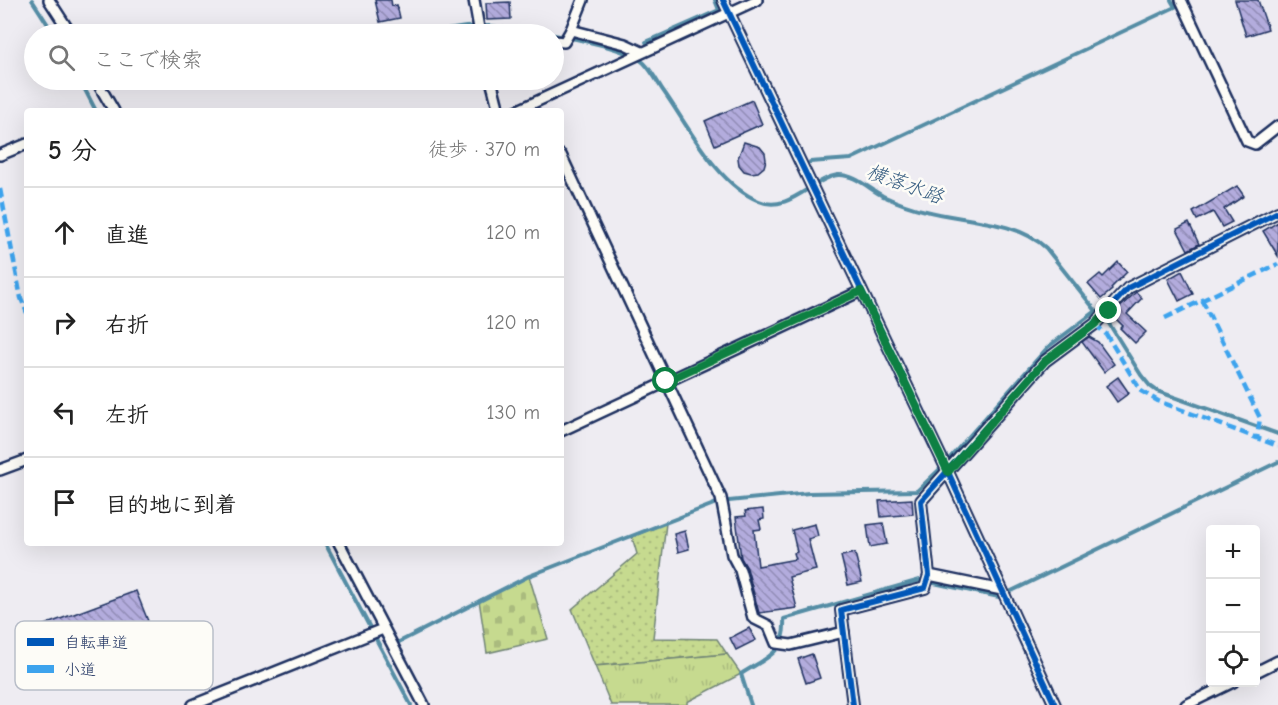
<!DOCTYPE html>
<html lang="ja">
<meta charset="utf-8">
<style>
body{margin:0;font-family:"Comic Neue","Klee One",sans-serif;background:#f2f2f2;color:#222}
.controls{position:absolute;right:18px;bottom:18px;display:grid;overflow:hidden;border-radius:6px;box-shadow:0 6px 24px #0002}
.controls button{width:54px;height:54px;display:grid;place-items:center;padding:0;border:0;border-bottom:2px solid #e0e0e0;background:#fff;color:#222;font:30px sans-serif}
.stop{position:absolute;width:18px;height:18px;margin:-14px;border:4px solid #0b8043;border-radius:50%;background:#fff}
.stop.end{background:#0b8043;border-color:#fff;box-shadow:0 2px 6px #0008}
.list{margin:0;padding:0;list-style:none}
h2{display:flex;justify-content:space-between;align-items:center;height:78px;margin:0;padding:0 24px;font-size:26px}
h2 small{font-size:20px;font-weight:400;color:#767676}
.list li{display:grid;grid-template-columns:39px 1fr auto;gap:18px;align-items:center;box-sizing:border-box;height:90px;padding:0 24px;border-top:2px solid #e0e0e0}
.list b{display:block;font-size:22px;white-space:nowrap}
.list em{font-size:20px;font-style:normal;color:#767676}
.icon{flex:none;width:33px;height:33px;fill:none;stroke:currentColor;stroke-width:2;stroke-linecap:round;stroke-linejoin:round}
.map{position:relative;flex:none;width:1278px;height:705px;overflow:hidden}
.search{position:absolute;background:#fff;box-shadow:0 6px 24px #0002;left:24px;top:24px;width:540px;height:66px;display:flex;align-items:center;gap:15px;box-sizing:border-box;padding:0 21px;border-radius:33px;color:#767676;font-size:22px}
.panel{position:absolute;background:#fff;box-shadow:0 6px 24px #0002;left:24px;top:108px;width:540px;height:438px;border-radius:6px}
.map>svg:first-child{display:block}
.grass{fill:url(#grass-dots);stroke:#708476;stroke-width:1.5}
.cemetery{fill:url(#cemetery-stones);stroke:#708476;stroke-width:1.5}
.park{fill:url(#park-tufts);stroke:#708476;stroke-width:1.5}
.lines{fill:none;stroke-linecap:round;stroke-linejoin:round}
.stream{stroke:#558da5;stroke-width:4}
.building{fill:url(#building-back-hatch);stroke:#1b2f5e;stroke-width:1.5}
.minor-casing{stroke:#1b2f5e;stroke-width:14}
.minor{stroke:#fdfcf7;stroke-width:9}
.quiet{stroke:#3da3ed;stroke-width:4.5;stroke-dasharray:9 4.5;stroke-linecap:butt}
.cycleway-casing{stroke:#fdfcf7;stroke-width:10}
.cycleway{stroke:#0057b8;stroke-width:6}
.route{stroke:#0b8043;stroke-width:8}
.labels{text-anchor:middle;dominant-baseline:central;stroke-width:5;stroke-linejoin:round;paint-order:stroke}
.water-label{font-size:20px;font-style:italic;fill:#385e82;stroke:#fdfcf7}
.key{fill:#fdfcf7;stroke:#b9bec9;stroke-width:1.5}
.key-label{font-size:16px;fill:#1b2f5e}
</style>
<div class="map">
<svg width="1278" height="705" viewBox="0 0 1278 705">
<defs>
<pattern id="grass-dots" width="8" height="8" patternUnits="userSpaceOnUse" patternTransform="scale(1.5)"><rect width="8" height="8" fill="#c6da8f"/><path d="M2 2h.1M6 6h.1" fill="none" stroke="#aabb7e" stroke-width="1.8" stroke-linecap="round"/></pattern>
<pattern id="cemetery-stones" width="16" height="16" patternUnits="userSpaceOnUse" patternTransform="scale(1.5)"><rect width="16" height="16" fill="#c6da8f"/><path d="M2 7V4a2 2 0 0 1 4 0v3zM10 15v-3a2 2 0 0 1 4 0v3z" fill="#aabb7e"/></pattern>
<pattern id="park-tufts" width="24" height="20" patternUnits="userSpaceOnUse" patternTransform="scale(1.5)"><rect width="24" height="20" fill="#c6da8f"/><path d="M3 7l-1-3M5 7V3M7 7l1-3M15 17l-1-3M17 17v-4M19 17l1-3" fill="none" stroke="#aabb7e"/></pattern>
<pattern id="building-back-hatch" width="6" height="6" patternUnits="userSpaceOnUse" patternTransform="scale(1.5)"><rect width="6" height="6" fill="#b3acdd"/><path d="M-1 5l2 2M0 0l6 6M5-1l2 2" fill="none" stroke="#918cb6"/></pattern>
</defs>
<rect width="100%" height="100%" fill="#eeecf2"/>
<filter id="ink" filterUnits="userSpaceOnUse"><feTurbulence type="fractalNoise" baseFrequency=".0167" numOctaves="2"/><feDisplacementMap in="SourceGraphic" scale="12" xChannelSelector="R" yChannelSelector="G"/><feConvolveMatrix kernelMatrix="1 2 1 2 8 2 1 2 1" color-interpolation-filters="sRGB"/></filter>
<g filter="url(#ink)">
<path class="grass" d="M666 523 653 638 717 639 727 654 595 666 572 609 637 554 632 537Z"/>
<path class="cemetery" d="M529 576 548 639 487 653 479 600Z"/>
<path class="park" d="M727 654 741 674 687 702V705H611L595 666Z"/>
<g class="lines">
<g class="stream">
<path d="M32 0 54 34"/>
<path d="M308 34H342"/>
<path d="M422 34 466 27 490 26 547 34"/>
<path d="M554 35C574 38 629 49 644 63 651 70 657 81 662 89 688 125 716 184 759 201 788 214 813 178 838 175 855 174 869 189 883 196 896 202 912 208 926 211 963 221 1016 220 1046 248L1096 311 1108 322 1141 375 1150 386 1157 391 1278 434"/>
<path d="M646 42 719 10 715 0"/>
<path d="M80 80 96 111"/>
<path d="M810 162 851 159 1175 7 1171 0"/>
<path d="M325 543 411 705"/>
<path d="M397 643 529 576 719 502 809 493 917 491 940 469 1048 347 1096 311"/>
<path d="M751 705 741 674C767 657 786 654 784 619L920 580 999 597 1278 462"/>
</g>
</g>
<g class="building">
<path d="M375 0H391L392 6 397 5 400 18 380 22Z"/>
<path d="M1235 0H1258L1268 29 1246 36Z"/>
<path d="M510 2 511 19 487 20 486 3Z"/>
<path d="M752 100 762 124 715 145 705 121Z"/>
<path d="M744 142 760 147 765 153 766 160 764 167 758 172 751 173 744 171 739 165 738 158Z"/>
<path d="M1237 186 1244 196 1224 209 1232 222 1222 227 1213 212 1197 220 1193 212Z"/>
<path d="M1278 222V256L1263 231Z"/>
<path d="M1189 223 1199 244 1188 250 1177 229Z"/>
<path d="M1118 262 1127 272 1111 288 1112 290 1101 299 1088 284 1100 274 1103 277Z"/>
<path d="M1182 271 1193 294 1179 301 1168 279Z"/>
<path d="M1136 292 1142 298 1127 314 1146 332 1135 343 1120 328 1123 326 1112 315Z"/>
<path d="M1089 337 1098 342 1114 364 1104 372 1082 342Z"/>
<path d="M1118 377 1129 393 1117 402 1106 386Z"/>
<path d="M912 499 913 514 881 517 879 501Z"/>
<path d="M763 509 764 519 759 520 761 529 754 530 758 566 796 559 794 553 797 552 792 530 815 524 818 536 808 539 816 570 789 577 797 608 759 613 747 568 741 558 736 517 746 516 745 511Z"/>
<path d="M883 523 887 544 870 547 867 525Z"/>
<path d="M685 531 689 549 678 552 674 534Z"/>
<path d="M855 553 862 582 848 585 841 556Z"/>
<path d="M136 591 148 621 47 659 44 651 36 654 34 647 28 649 25 640 30 638 28 631Z"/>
<path d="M749 628 756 640 736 650 730 638Z"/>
<path d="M812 654 820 678 806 683 798 659Z"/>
</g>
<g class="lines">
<defs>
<g id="minor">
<path d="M49 0 71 34"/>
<path d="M474 0 480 34"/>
<path d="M723 0 948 472 1055 705"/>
<path d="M1181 0 1247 141 1255 144 1278 126"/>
<path d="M571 30 625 44 642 52"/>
<path d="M479 32 501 34"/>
<path d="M554 41 564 42 571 30 583 0"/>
<path d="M96 80 114 111"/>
<path d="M491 80 499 111"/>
<path d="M516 111 757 0"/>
<path d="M0 155 27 144"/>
<path d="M561 155 721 498 732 555 740 570 753 618 769 626 776 643 791 645 844 632"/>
<path d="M561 431 861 291"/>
<path d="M0 470 27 460"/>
<path d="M339 543 424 705"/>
<path d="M929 575 1002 590"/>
<path d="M1256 672 1278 661"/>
<path d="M193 705 383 629"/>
<path d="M853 705 841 610 925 588 929 575 921 501 1045 361 1095 324 1128 288 1278 212"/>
<path d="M1186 705 1233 682"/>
</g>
</defs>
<use href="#minor" class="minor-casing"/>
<use href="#minor" class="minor"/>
<g class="quiet">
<path d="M0 189 21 298 27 313"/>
<path d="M1202 300 1260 418 1257 438"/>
<path d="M1165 318 1278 264"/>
<path d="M1095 324 1106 334 1141 391 1158 401 1278 446"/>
</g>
<defs>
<g id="cycleway">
<path d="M723 0 948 472 1055 705"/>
<path d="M853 705 841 610 925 588 929 575 921 501 1045 361 1095 324 1128 288 1278 212"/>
</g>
</defs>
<use href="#cycleway" class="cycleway-casing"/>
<use href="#cycleway" class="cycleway"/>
</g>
</g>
<g class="lines" filter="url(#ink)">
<path class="route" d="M666 381 861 291 948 472 1045 361 1095 324 1109 311"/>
</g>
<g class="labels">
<g class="water-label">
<text transform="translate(905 184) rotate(20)">横落水路</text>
</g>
</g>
<rect x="15" y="621" width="198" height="69" rx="9" class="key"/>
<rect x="27" y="638" width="27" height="8" fill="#0057b8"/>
<rect x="27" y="665" width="27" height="8" fill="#3da3ed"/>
<g class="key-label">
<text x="64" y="648">自転車道</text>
<text x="64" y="675">小道</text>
</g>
</svg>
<div class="controls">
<button>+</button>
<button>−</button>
<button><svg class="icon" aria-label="locate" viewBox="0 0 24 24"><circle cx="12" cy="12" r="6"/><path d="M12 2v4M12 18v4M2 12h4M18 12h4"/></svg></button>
</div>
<div class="stop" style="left:666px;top:381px"></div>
<div class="stop end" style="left:1109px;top:311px"></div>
<div class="search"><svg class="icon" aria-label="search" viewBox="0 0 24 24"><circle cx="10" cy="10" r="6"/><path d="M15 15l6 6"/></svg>ここで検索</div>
<section class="panel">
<h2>5 分<small>徒歩 · 370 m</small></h2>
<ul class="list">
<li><svg class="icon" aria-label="ahead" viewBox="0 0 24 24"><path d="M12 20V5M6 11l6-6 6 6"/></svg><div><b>直進</b></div><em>120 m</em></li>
<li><svg class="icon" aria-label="right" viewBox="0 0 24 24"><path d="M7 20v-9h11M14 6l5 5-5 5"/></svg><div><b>右折</b></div><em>120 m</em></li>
<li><svg class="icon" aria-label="left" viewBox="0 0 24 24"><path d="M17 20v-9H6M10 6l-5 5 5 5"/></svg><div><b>左折</b></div><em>130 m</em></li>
<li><svg class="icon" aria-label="arrive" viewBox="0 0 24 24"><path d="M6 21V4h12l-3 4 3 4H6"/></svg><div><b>目的地に到着</b></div></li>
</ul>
</section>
</div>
